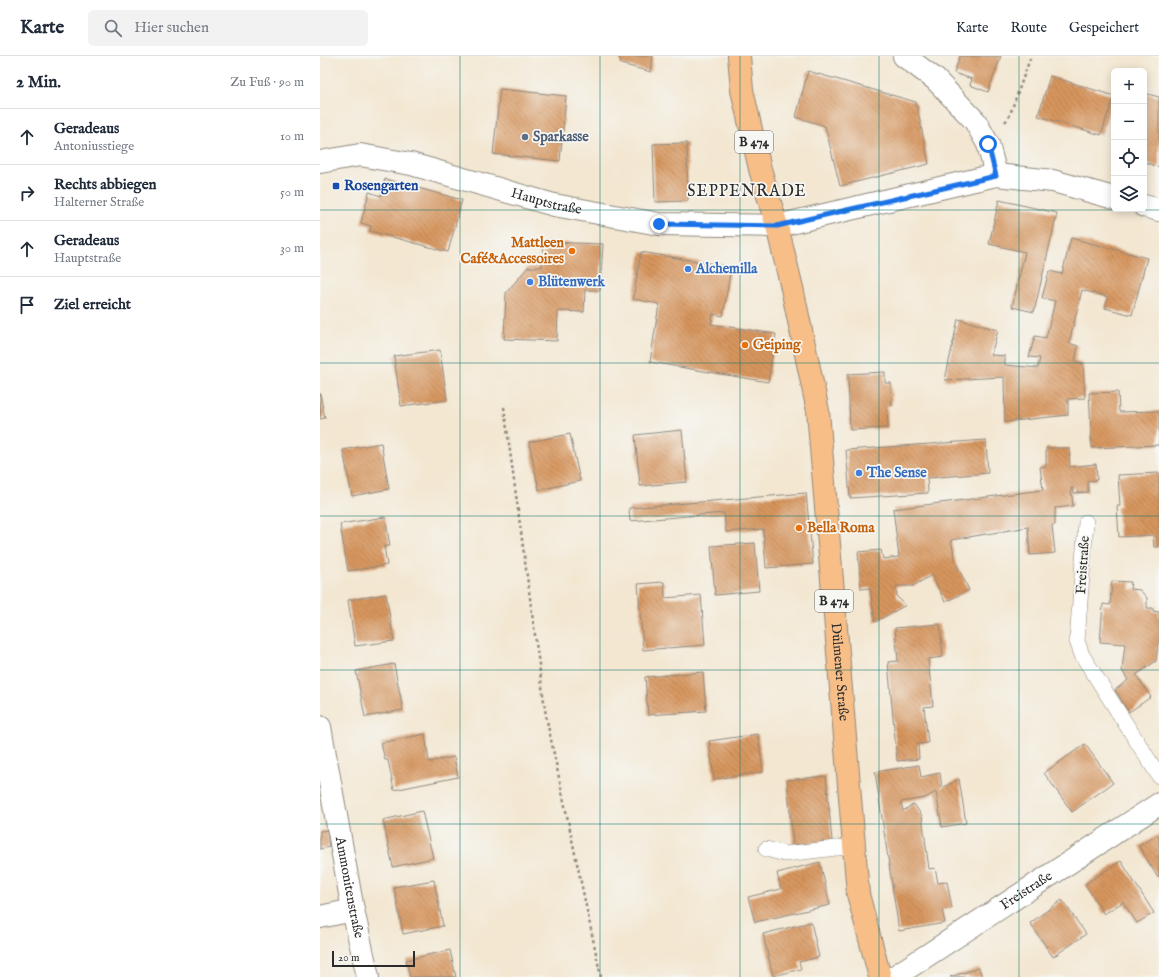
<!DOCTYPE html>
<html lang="de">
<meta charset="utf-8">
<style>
body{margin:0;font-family:"IM FELL English",serif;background:#f2f2f3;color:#1f2937}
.controls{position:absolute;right:12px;top:12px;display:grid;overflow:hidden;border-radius:6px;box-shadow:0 2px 10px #0003}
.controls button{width:36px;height:36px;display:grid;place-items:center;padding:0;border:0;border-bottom:1px solid #e0e1e3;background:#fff;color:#1f2937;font:20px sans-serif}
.scale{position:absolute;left:12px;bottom:10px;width:83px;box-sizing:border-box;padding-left:4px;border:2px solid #2b2b2b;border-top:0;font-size:11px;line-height:14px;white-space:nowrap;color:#2b2b2b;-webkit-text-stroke:3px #f6f6f2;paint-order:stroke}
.stop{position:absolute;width:12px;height:12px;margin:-9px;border:3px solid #1a73e8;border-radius:50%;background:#fff}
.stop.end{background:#1a73e8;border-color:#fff;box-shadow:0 1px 4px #0008}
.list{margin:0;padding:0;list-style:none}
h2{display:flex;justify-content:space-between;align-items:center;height:52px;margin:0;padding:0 16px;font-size:17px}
h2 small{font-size:13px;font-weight:400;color:#747a83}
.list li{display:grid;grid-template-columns:26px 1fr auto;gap:12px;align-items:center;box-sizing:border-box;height:56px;padding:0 16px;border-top:1px solid #e0e1e3}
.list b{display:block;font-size:15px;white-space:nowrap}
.list p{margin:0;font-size:13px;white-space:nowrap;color:#747a83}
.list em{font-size:13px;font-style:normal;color:#747a83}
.icon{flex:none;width:22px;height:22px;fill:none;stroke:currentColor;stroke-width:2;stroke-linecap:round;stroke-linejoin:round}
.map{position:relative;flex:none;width:839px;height:921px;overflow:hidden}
header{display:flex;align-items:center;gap:24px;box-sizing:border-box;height:56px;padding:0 20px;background:#fff;border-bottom:1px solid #e0e1e3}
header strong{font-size:19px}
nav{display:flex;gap:22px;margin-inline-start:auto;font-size:14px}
.search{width:280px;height:36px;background:#f2f2f3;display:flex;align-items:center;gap:10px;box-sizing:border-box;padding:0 14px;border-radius:6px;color:#747a83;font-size:15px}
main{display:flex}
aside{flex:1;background:#fff}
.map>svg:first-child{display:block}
.building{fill:url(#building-back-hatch)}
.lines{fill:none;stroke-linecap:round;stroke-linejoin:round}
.service-casing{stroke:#8f897e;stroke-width:16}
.minor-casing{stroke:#8f897e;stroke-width:24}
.tertiary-casing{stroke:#8f897e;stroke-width:24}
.primary-casing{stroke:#8f897e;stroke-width:24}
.path{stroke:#8f897e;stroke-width:2.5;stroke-dasharray:3 3;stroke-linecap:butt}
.service{stroke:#fff;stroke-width:15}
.minor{stroke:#fff;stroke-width:22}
.tertiary{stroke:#fff;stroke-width:22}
.primary{stroke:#f7be88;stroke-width:22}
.route{stroke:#1a73e8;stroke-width:5}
.grid{fill:none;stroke:#0f766e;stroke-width:1;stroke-opacity:0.55}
.service-dot{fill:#5c6f8a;stroke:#f6f6f2;stroke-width:1.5}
.transit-dot{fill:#1a4fb4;stroke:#f6f6f2;stroke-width:1.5}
.food-dot{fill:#e8710a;stroke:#f6f6f2;stroke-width:1.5}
.shop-dot{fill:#3f7fe0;stroke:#f6f6f2;stroke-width:1.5}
.labels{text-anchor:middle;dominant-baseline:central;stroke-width:3.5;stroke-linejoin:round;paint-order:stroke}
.shield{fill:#f6f6f2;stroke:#686867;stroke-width:1}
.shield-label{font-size:13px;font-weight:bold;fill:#2b2b2b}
.service-label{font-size:14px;font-weight:bold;fill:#4e5e75;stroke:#f6f6f2;text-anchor:start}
.transit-label{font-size:14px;font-weight:bold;fill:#164399;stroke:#f6f6f2;text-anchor:start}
.street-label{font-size:14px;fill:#2b2b2b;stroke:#f6f6f2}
.food-label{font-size:14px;font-weight:bold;fill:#c56008;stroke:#f6f6f2;text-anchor:start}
.shop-label{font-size:14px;font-weight:bold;fill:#366cbe;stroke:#f6f6f2;text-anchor:start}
.quarter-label{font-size:16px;letter-spacing:1px;fill:#2b2b2b;stroke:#f6f6f2}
</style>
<header>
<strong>Karte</strong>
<div class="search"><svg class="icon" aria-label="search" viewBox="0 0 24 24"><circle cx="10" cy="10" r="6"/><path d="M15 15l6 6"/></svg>Hier suchen</div>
<nav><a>Karte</a><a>Route</a><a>Gespeichert</a></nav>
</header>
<main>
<aside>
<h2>2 Min.<small>Zu Fuß · 90 m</small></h2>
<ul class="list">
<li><svg class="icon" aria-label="ahead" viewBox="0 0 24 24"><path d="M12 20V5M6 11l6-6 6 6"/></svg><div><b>Geradeaus</b><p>Antoniusstiege</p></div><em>10 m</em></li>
<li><svg class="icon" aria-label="right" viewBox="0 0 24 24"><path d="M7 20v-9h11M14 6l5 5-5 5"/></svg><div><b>Rechts abbiegen</b><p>Halterner Straße</p></div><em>50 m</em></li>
<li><svg class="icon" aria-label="ahead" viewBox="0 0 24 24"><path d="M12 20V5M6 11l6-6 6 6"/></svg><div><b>Geradeaus</b><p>Hauptstraße</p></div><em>30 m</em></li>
<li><svg class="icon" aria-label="arrive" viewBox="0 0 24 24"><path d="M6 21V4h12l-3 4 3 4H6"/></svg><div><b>Ziel erreicht</b></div></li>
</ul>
</aside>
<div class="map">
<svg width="839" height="921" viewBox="0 0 839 921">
<defs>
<pattern id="building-back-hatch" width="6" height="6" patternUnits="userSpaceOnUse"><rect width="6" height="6" fill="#d7955d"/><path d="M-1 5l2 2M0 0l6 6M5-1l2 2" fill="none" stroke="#af7a4d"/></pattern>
</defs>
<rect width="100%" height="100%" fill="#f6f6f2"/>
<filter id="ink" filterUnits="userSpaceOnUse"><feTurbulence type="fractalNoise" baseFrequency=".025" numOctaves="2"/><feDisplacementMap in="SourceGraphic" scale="8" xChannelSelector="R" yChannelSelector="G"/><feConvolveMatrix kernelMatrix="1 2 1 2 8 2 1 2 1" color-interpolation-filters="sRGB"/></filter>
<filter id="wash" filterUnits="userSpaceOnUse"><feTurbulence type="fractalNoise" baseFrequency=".012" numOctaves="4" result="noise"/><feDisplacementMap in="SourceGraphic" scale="16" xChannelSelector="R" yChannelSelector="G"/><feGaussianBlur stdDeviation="0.9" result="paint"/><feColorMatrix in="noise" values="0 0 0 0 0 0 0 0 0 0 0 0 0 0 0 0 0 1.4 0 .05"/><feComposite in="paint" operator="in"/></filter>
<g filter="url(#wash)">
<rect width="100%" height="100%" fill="#f3e7d2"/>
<g id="blocks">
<g class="building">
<path d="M299 0H333L331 16 301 8Z"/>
<path d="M640 0H681L668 36 650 29 652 23 634 17Z"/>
<path d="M488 15 596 46 609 108 520 130 505 70 476 61Z"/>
<path d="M730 20 794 40 781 79 718 60Z"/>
<path d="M180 33 246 40 240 105 173 98Z"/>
<path d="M824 37 839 41V111L824 106Z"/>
<path d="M367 87 368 145 335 146 333 88Z"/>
<path d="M65 123 142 144 128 196 50 175 51 170 41 167 49 136 61 140Z"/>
<path d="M679 144 737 157 714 256 692 251 705 196 669 188Z"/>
<path d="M751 182 827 202 812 259 785 252 788 241 762 234 749 287 758 290 755 305 763 308 765 342 748 343V359L685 366 684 321 625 324 638 263 678 274 671 299 685 300V309L718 312 720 302 709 301 715 280 726 282 735 245 722 242 729 215 742 218Z"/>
<path d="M224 186 283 188 280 234H265L264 256 238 255 237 285 184 283 186 237 208 211H222Z"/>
<path d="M321 196 411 211 403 260 393 258 391 268 456 278 448 326 330 306 339 248 313 243Z"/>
<path d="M120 294 127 344 81 350 74 300Z"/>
<path d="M565 316V327H571L572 349 567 350 568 372 530 374 528 318Z"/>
<path d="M798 336 799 356 839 355V389L772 392 769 337Z"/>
<path d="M0 337 5 362 0 363Z"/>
<path d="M362 374 367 426 320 430 315 379Z"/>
<path d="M250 378 260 425 219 434 209 386Z"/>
<path d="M666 384 668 417 607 422 608 437 530 442 526 394Z"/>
<path d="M61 387 69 433 32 440 23 394Z"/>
<path d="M726 392H749L750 411 776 408 777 424 768 425V436L754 437 753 432H751L753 450 735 452V469H732L735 497 710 499 708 471 631 484 636 507 649 534 625 546 612 519 593 530H576L577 541 586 549 555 566 550 532 541 533 538 496 561 494 563 503 579 501 573 453 723 434 720 411 726 410Z"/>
<path d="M839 417V491H834L833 479 799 481 797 450H800L798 419Z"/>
<path d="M486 437 493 508 446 512 443 473 406 476 404 457 310 465 309 452Z"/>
<path d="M65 461 70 490H64L67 509 28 515 20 468Z"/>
<path d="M435 487 439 535 395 539 391 490Z"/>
<path d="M792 525 811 526 810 533 820 534 827 542V552H833V555L839 556V587H838L836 605 816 619 831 641 809 656 795 634 808 624 802 614 805 588 780 586 783 548 790 549Z"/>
<path d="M344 526 345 542 381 539 385 589 323 594 318 528Z"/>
<path d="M66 538 74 585 35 590 28 544Z"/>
<path d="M620 568 623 601 608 603 613 650 604 651 608 687 598 688 599 703 577 705 568 606 578 605 575 572Z"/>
<path d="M74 608 83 654 45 661 36 615Z"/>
<path d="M383 616 386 655 328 659 325 621Z"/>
<path d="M105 678 109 706 134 701 138 721 74 734 68 704H65L61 687Z"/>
<path d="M438 678 443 716 394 723 389 685Z"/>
<path d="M765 688 793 727 752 756 724 717Z"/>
<path d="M599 709 601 721 620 717 622 732 639 723 646 767 622 771 616 736 605 742 581 746 583 755 594 748 602 760 609 813 615 812 618 827 627 826 632 852 622 854 625 867 579 875 555 716Z"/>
<path d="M506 720 512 785 473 789 467 724Z"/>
<path d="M102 755 113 802 73 811 63 764Z"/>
<path d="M7 774 9 791 0 793V775Z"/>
<path d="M839 778V821L838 822 819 790Z"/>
<path d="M801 805 834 857 817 867 803 846 784 858 765 828Z"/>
<path d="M500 806 510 849 435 866 428 841 461 833 457 817Z"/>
<path d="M114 824 123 870 83 878 74 831Z"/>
<path d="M742 844 766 878 733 901 710 867Z"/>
<path d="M491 866 499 901 479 906 481 913 453 920 443 878Z"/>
<path d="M130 894 136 921H90L86 904Z"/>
<path d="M659 912 662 921H630Z"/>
</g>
</g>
</g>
<g filter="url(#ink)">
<use href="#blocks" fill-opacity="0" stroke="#8f897e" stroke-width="1"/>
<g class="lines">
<defs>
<g id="service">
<path d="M766 466 757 585 762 599 839 720"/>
<path d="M446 793 465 798 534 790"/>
</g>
<g id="minor">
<path d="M584 0 615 23 655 65 668 88 676 119"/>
<path id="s1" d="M0 671 33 854 48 921"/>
<path d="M0 861 33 854"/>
<path id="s2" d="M574 921 839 748"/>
</g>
<g id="tertiary">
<path id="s3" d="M0 106 40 99 91 108 234 149 339 168 457 170 676 119 733 125 794 142"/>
<path d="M824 150 839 154"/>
</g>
<g id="primary">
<path id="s4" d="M419 0 422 34 440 113 457 170 472 232 498 355 538 838 560 921"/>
</g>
</defs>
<use href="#service" class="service-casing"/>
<use href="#minor" class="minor-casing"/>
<use href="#tertiary" class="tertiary-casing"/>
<use href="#primary" class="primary-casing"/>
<g class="path">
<path d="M685 66 689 61 711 0"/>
<path d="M184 351 226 660 281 921"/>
</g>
<use href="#service" class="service"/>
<use href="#minor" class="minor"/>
<use href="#tertiary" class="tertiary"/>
<use href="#primary" class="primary"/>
</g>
</g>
<g class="lines" filter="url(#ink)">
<path class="route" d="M339 168 457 170 676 120 668 88"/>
</g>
<path class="grid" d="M140 0V921M280 0V921M420 0V921M559 0V921M699 0V921M0 154H839M0 307H839M0 460H839M0 614H839M0 768H839"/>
<circle class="service-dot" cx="205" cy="81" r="4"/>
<rect class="transit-dot" x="12" y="126" width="8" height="8" rx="2"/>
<g class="food-dot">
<circle cx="252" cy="195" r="4"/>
<circle cx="425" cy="289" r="4"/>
<circle cx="479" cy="472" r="4"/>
</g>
<g class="shop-dot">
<circle cx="368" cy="213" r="4"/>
<circle cx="210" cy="226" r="4"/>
<circle cx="539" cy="417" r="4"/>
</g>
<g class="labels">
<g class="shield">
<rect x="415" y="75" width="38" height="22" rx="3"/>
<rect x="495" y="534" width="38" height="22" rx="3"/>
</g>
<g class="shield-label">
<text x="434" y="86">B 474</text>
<text x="514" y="545">B 474</text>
</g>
<g class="service-label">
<text x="213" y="81">Sparkasse</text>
</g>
<g class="transit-label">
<text x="24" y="130">Rosengarten</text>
</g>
<g class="street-label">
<text stroke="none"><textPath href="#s3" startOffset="233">Hauptstraße</textPath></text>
<text transform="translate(763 509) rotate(-86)">Freistraße</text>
<text stroke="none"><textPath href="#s4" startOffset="626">Dülmener Straße</textPath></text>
<text stroke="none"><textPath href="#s1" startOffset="163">Ammonitenstraße</textPath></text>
<text stroke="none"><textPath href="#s2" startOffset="158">Freistraße</textPath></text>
</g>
<g class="food-label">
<text x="244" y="187" text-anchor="end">Mattleen<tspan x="244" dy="16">Café&amp;Accessoires</tspan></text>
<text x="433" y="289">Geiping</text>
<text x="487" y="472">Bella Roma</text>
</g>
<g class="shop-label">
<text x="376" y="213">Alchemilla</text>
<text x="218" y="226">Blütenwerk</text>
<text x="547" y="417">The Sense</text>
</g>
<g class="quarter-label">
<text x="427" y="136">SEPPENRADE</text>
</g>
</g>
</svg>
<div class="controls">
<button>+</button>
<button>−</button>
<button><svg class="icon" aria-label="locate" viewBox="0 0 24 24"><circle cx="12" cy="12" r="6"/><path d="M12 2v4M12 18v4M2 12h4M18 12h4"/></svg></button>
<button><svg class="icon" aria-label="layers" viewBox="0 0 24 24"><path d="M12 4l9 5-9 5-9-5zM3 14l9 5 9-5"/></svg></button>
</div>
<div class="scale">20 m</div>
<div class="stop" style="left:668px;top:88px"></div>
<div class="stop end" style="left:339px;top:168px"></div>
</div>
</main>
